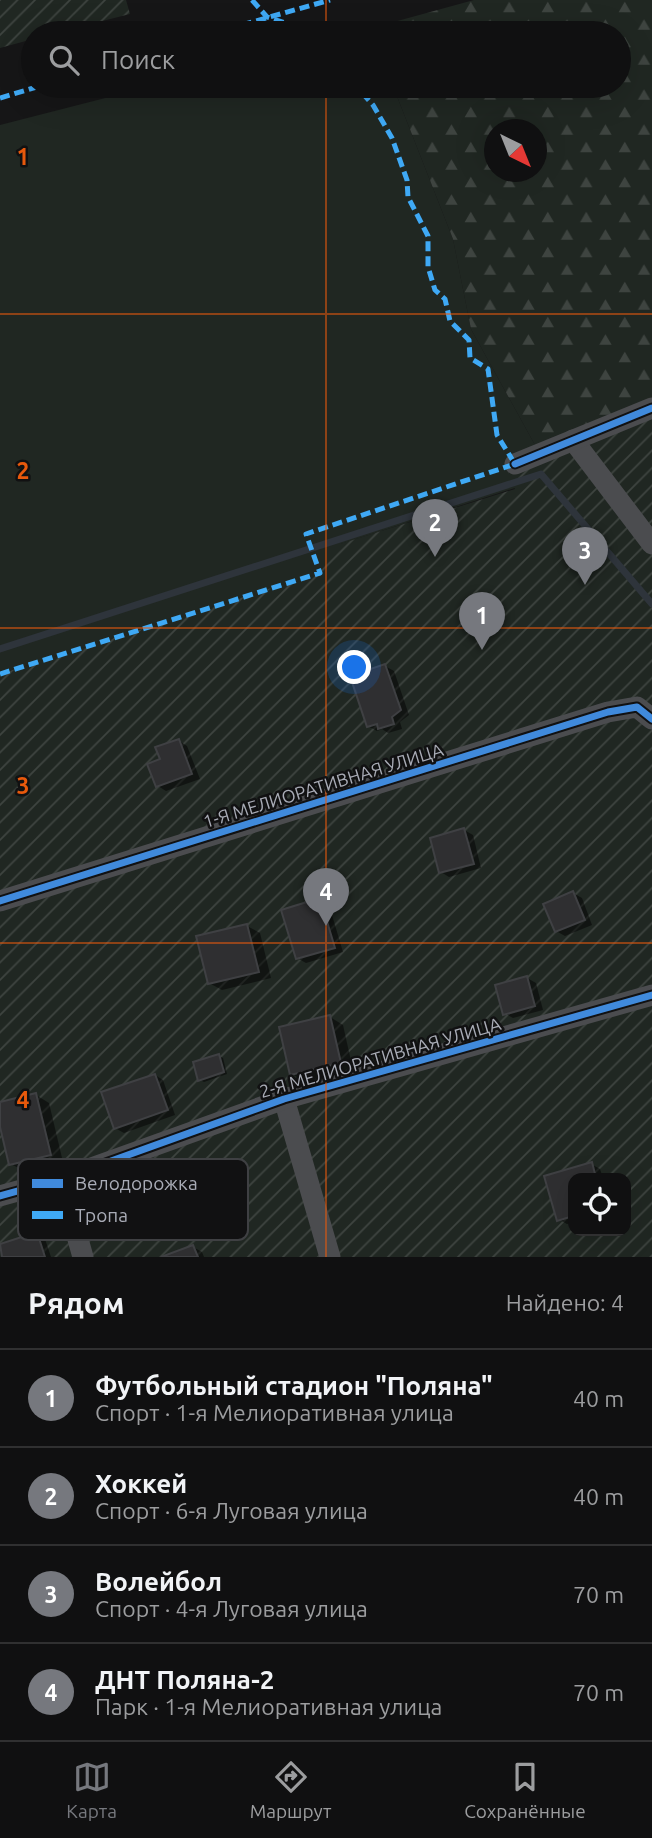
<!DOCTYPE html>
<html lang="ru">
<meta charset="utf-8">
<style>
body{margin:0;font-family:Ubuntu,sans-serif;background:#1e1e1f;color:#f1f3f6}
.controls{position:absolute;right:21px;bottom:21px;display:grid;overflow:hidden;border-radius:14px;box-shadow:0 7px 28px #0002}
.controls button{width:63px;height:63px;display:grid;place-items:center;padding:0;border:0;border-bottom:2px solid #303031;background:#101011;color:#f1f3f6;font:35px sans-serif}
.compass{position:absolute;left:484px;top:119px;width:63px;height:63px;border-radius:50%;background:#101011;box-shadow:0 7px 28px #0002;rotate:137deg}
.you{position:absolute;left:355px;top:668px;width:24px;height:24px;margin:-18px;border:5px solid #fff;border-radius:50%;background:#1a73e8;box-shadow:0 0 0 10px #1a73e833}
.badge{display:grid;place-items:center;width:46px;height:46px;border-radius:50%;background:#76787e;color:#fff;font-size:23px;font-weight:700}
.pin{position:absolute;translate:-50% -58px;filter:drop-shadow(0 2px 4px #0008)}
.pin::after{content:'';position:absolute;top:37px;width:24px;height:21px;background:inherit;clip-path:polygon(0 0,100% 0,50% 100%)}
.list{margin:0;padding:0;list-style:none}
h2{display:flex;justify-content:space-between;align-items:center;height:91px;margin:0;padding:0 28px;font-size:30px}
h2 small{font-size:23px;font-weight:400;color:#9c9d9f}
.list li{display:grid;grid-template-columns:46px 1fr auto;gap:21px;align-items:center;box-sizing:border-box;height:98px;padding:0 28px;border-top:2px solid #303031}
.list b{display:block;font-size:26px;white-space:nowrap}
.list p{margin:0;font-size:23px;white-space:nowrap;color:#9c9d9f}
.list em{font-size:23px;font-style:normal;color:#9c9d9f}
.icon{flex:none;width:38px;height:38px;fill:none;stroke:currentColor;stroke-width:2;stroke-linecap:round;stroke-linejoin:round}
.map{position:relative;flex:none;width:652px;height:1257px;overflow:hidden}
.search{position:absolute;background:#101011;box-shadow:0 7px 28px #0002;left:21px;right:21px;top:21px;height:77px;display:flex;align-items:center;gap:18px;box-sizing:border-box;padding:0 24px;border-radius:38px;color:#9c9d9f;font-size:26px}
.sheet{height:483px;background:#101011}
nav{display:flex;justify-content:space-around;align-items:center;box-sizing:border-box;height:98px;border-top:2px solid #303031;background:#101011;font-size:19px;color:#9c9d9f}
nav a{display:grid;justify-items:center;gap:4px}
nav .on{color:#76787e}
.map>svg:first-child{display:block}
.grass{fill:#202722}
.forest{fill:url(#forest-firs);fill-rule:evenodd}
.garden{fill:url(#garden-furrows);fill-rule:evenodd}
.shadow{fill:#0007}
.lines{fill:none;stroke-linecap:round;stroke-linejoin:round}
.stream{stroke:#2e343b;stroke-width:7}
.building{fill:#2f2f31;stroke:#3f4043;stroke-width:2}
.minor{stroke:#4b4c4f;stroke-width:21}
.quiet{stroke:#3fa9f5;stroke-width:5;stroke-dasharray:10 5;stroke-linecap:butt}
.cycleway-casing{stroke:#111112;stroke-width:11}
.cycleway{stroke:#408adc;stroke-width:7}
.grid{fill:none;stroke:#e8590c;stroke-width:2;stroke-opacity:0.55}
.labels{text-anchor:middle;dominant-baseline:central;stroke-width:5;stroke-linejoin:round;paint-order:stroke}
.street-label{font-size:18px;fill:#a9acb6;stroke:#111112}
.key{fill:#111112;stroke:#3f4043;stroke-width:2}
.key-label{font-size:19px;fill:#a9acb6}
.grid-label{font-size:23px;text-anchor:middle;font-weight:bold;fill:#e8590c;stroke:#111112;stroke-width:5;stroke-linejoin:round;paint-order:stroke}
</style>
<div class="map">
<svg width="652" height="1257" viewBox="0 0 652 1257">
<defs>
<pattern id="forest-firs" width="22" height="20" patternUnits="userSpaceOnUse" patternTransform="scale(1.75)"><rect width="22" height="20" fill="#202722"/><path d="M5 1l3.5 6h-7zM16 11l3.5 6h-7z" fill="#3e4440"/></pattern>
<pattern id="garden-furrows" width="10" height="10" patternUnits="userSpaceOnUse" patternTransform="scale(1.75)"><rect width="10" height="10" fill="#202722"/><path d="M-1 1l2-2M0 10L10 0M9 11l2-2" fill="none" stroke="#3e4440"/></pattern>
</defs>
<rect width="100%" height="100%" fill="#161617"/>
<path class="grass" d="M152 86H393L453 239 471 329 540 454 515 488 341 544 320 573 0 674V125Z"/>
<path class="forest" d="M474 0H652V408L540 454 471 329 453 239 393 86H619V33H362L361 31ZM494 130H536V172H494Z"/>
<g class="garden">
<path d="M0 0H126L130 14 55 33H33V39L0 48Z"/>
<path d="M652 408V1257H0V674L319 573 340 544 515 489 506 467ZM573 1178H626V1231H573Z"/>
</g>
<g class="shadow">
<path d="M385 666 394 671 409 715 400 722 402 729 388 733 382 729 377 731 368 726Z"/>
<path d="M178 740 187 746 200 779 166 791 158 786 162 760Z"/>
<path d="M464 830 473 835 481 868 449 877 441 872Z"/>
<path d="M573 893 582 898 592 925 565 936 556 931Z"/>
<path d="M320 900 329 905 343 952 306 963 297 958Z"/>
<path d="M247 926 260 933 271 978 222 990 209 983Z"/>
<path d="M527 978 536 983 543 1010 513 1018 504 1013Z"/>
<path d="M330 1017 343 1025 353 1070 305 1081 292 1074Z"/>
<path d="M219 1056 223 1058 227 1074 204 1082 200 1080Z"/>
<path d="M155 1075 163 1080 175 1115 124 1133 115 1128Z"/>
<path d="M36 1095 49 1103 63 1162 24 1171 11 1164 0 1119V1104Z"/>
<path d="M591 1164 600 1169 603 1178H573V1223L567 1224 558 1219 546 1177Z"/>
<path d="M37 1234 45 1239 51 1257H4L0 1245Z"/>
<path d="M193 1247 202 1252 204 1257H165Z"/>
</g>
<g class="lines">
<path class="stream" d="M0 649 541 474 652 604"/>
</g>
<g class="building">
<path d="M385 664 401 710 392 717 394 724 378 729 377 724 367 727 350 676Z"/>
<path d="M179 739 192 774 156 787 147 764 160 759 155 747Z"/>
<path d="M464 828 474 864 439 873 430 838Z"/>
<path d="M573 891 585 920 555 932 543 904Z"/>
<path d="M320 898 335 948 296 959 281 910Z"/>
<path d="M247 924 259 972 208 984 196 936Z"/>
<path d="M527 976 535 1006 503 1015 495 985Z"/>
<path d="M330 1015 341 1063 290 1075 279 1027Z"/>
<path d="M219 1054 224 1072 198 1081 193 1062Z"/>
<path d="M155 1074 168 1110 114 1129 101 1092Z"/>
<path d="M36 1093 51 1155 9 1165 0 1127V1102Z"/>
<path d="M592 1162 596 1178H573V1216L557 1221 544 1176Z"/>
<path d="M37 1232 45 1257H2L0 1244Z"/>
<path d="M193 1245 198 1257H161Z"/>
</g>
<g class="lines">
<g class="minor">
<path d="M573 440 652 544"/>
<path d="M515 464 652 408"/>
<path d="M0 901 608 712 637 707 652 719"/>
<path d="M284 1099 330 1257"/>
<path d="M61 1179 83 1257"/>
<path d="M0 1196 61 1179 284 1099 652 995"/>
</g>
<g class="quiet">
<path d="M252 0 267 17 285 23 300 33"/>
<path d="M213 33 330 0"/>
<path d="M0 98 40 86"/>
<path d="M0 674 320 573 306 534 515 464 497 435 488 369 470 358 469 340 450 321 445 299 435 290 428 267V236L408 197 407 180 392 138 373 105 356 86"/>
</g>
<defs>
<g id="cycleway">
<path d="M515 464 652 408"/>
<path d="M0 901 608 712 637 707 652 719"/>
<path d="M0 1196 61 1179 284 1099 652 995"/>
</g>
</defs>
<use href="#cycleway" class="cycleway-casing"/>
<use href="#cycleway" class="cycleway"/>
</g>
<path class="grid" d="M326 0V33M326 86V1257M0 314H652M0 628H652M0 943H652"/>
<g class="labels">
<g class="street-label">
<text transform="translate(323 785) rotate(-17)">1-Я МЕЛИОРАТИВНАЯ УЛИЦА</text>
<text transform="translate(380 1057) rotate(-16)">2-Я МЕЛИОРАТИВНАЯ УЛИЦА</text>
</g>
</g>
<rect x="18" y="1159" width="230" height="81" rx="10" class="key"/>
<rect x="32" y="1179" width="31" height="9" fill="#408adc"/>
<rect x="32" y="1211" width="31" height="8" fill="#3fa9f5"/>
<g class="key-label">
<text x="75" y="1190">Велодорожка</text>
<text x="75" y="1222">Тропа</text>
</g>
<g class="grid-label">
<text x="23" y="165">1</text>
<text x="23" y="479">2</text>
<text x="23" y="794">3</text>
<text x="23" y="1108">4</text>
</g>
</svg>
<div class="controls">
<button><svg class="icon" aria-label="locate" viewBox="0 0 24 24"><circle cx="12" cy="12" r="6"/><path d="M12 2v4M12 18v4M2 12h4M18 12h4"/></svg></button>
</div>
<svg class="compass" viewBox="-18 -18 36 36"><path d="M0-13l5 13h-10z" fill="#e53935"/><path d="M0 13l5-13h-10z" fill="#9c9d9f"/></svg>
<div class="you"></div>
<div class="pin badge" style="left:482px;top:650px">1</div>
<div class="pin badge" style="left:435px;top:557px">2</div>
<div class="pin badge" style="left:585px;top:585px">3</div>
<div class="pin badge" style="left:326px;top:926px">4</div>
<div class="search"><svg class="icon" aria-label="search" viewBox="0 0 24 24"><circle cx="10" cy="10" r="6"/><path d="M15 15l6 6"/></svg>Поиск</div>
</div>
<section class="sheet">
<h2>Рядом<small>Найдено: 4</small></h2>
<ul class="list">
<li><span class="badge">1</span><div><b>Футбольный стадион &quot;Поляна&quot;</b><p>Спорт · 1-я Мелиоративная улица</p></div><em>40 m</em></li>
<li><span class="badge">2</span><div><b>Хоккей</b><p>Спорт · 6-я Луговая улица</p></div><em>40 m</em></li>
<li><span class="badge">3</span><div><b>Волейбол</b><p>Спорт · 4-я Луговая улица</p></div><em>70 m</em></li>
<li><span class="badge">4</span><div><b>ДНТ Поляна-2</b><p>Парк · 1-я Мелиоративная улица</p></div><em>70 m</em></li>
</ul>
</section>
<nav>
<a class="on"><svg class="icon" aria-label="map" viewBox="0 0 24 24"><path d="M3 6l6-2 6 2 6-2v14l-6 2-6-2-6 2zM9 4v14M15 6v14"/></svg>Карта</a>
<a><svg class="icon" aria-label="directions" viewBox="0 0 24 24"><path d="M12 3l9 9-9 9-9-9zM9 14v-3h6M13 9l2 2-2 2"/></svg>Маршрут</a>
<a><svg class="icon" aria-label="saved" viewBox="0 0 24 24"><path d="M7 4h10v16l-5-4-5 4z"/></svg>Сохранённые</a>
</nav>
